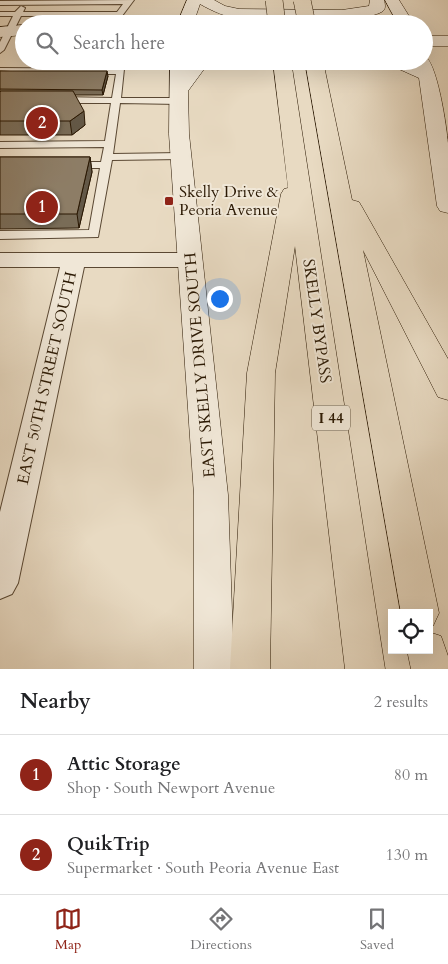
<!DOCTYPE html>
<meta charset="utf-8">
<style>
body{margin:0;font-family:Cardo,serif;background:#f6f6f6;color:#202124}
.controls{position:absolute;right:15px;bottom:15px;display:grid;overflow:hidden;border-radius:0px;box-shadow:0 5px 20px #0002}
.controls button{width:45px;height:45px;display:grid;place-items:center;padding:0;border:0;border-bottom:1px solid #e0e0e0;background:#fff;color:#202124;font:25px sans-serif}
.you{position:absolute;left:219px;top:298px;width:18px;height:18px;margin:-12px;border:4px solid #fff;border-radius:50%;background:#1a73e8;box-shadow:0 0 0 8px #1a73e833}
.badge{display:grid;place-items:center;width:32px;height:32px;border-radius:50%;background:#8f2418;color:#fff;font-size:16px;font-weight:700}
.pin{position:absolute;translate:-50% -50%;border:2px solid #fff;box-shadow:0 1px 5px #0006}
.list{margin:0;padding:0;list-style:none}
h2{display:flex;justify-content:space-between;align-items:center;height:65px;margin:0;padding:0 20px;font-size:21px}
h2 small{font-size:16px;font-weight:400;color:#757577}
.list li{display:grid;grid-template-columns:32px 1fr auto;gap:15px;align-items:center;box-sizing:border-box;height:80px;padding:0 20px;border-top:1px solid #e0e0e0}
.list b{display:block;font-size:19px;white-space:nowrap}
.list p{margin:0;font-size:16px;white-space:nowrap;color:#757577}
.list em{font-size:16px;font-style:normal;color:#757577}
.icon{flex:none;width:28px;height:28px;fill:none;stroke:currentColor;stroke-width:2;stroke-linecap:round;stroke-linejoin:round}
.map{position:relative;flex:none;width:448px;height:669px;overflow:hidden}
.search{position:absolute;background:#fff;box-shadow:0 5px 20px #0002;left:15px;right:15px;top:15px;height:55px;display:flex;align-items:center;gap:12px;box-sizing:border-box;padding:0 18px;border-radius:28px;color:#757577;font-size:19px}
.sheet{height:225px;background:#fff}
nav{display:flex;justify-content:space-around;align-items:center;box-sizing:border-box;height:70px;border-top:1px solid #e0e0e0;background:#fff;font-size:14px;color:#757577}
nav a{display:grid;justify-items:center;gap:2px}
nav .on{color:#8f2418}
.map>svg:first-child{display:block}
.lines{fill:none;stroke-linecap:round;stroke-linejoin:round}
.lane-casing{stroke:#5a4833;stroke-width:2}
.street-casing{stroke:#5a4833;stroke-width:2}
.secondary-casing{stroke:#2a1803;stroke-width:1}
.highway-casing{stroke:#2a1803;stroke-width:1}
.lane{fill:#f0e7d7;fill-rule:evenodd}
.street{fill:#f0e7d7;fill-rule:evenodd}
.secondary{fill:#f0e7d7;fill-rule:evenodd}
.highway{fill:#e8dac2;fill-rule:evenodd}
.highway-bridge-casing{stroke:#2a1803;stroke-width:18;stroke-linecap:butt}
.highway-bridge{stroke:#e8dac2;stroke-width:17}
.wall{fill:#796c58;stroke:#2a1803}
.shaded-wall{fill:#635847;stroke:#2a1803}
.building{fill:#8d7d66;stroke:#2a1803}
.poi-dot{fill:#8f2418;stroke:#f0e7d7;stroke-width:2}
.labels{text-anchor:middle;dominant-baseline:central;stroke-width:4;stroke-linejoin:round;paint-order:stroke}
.shield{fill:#f0e7d7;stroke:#655643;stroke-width:1}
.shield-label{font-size:15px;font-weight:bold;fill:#2a1803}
.poi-label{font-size:16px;fill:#2a1803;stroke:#f0e7d7;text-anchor:start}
.street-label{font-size:16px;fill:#2a1803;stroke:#f0e7d7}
</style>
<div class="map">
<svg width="448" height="669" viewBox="0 0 448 669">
<rect width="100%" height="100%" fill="#e8dac2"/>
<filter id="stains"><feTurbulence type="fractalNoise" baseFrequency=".004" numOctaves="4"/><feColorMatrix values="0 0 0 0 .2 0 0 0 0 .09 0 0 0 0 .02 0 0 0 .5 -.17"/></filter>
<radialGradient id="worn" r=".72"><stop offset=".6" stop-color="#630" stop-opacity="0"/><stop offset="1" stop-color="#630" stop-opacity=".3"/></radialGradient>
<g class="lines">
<defs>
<g id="lane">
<path d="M134 0 122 16H21L4 50 0 53V42L13 16H0V12H15L21 6 25 8 23 12H117L123 4 0 5V1Z"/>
<path d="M0 68 124 69 121 98H179L184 101 179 104 120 103 113 154 181 153 186 156 181 159 112 160 98 237 0 239V231L89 230 100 168H72L67 165 72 162H101L104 147 0 148V142L105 141 111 103H59L54 100 59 97 112 98 116 74H0Z"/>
</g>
<path id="street" d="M0 253H190L198 255 202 260 198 265 190 267H84L18 583 12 594 0 599V512L60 267H0Z"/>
<g id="secondary">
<path d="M187 0H214L225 6 239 9 342 10 369 6 370 0H384C385 4 386 8 383 11 369 23 261 21 240 19 226 17 212 11 200 4L193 24H177Z"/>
<path d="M385 0H399L414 24H398Z"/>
<path d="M24 25V35L0 37V27Z"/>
<rect x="424" y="36" width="24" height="10"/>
<path d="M424 56C437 59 447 129 448 143 448 166 448 190 448 213L440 211 437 206 419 78 390 65 388 61H424Z"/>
<path d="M170 61H188V68L193 61H210L188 91 189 134 228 495 234 669H194V495L169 134Z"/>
</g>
<g id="highway">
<path d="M273 61H291L385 669H345L295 246 275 373 270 669H230L247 373 281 194 284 189 288 188Z"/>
<path d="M305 61H323L352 200 359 202 362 207 448 359V400L438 397 363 250 439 613 433 626 429 627V613H401Z"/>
<path d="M429 632 441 636 448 656V669H411L407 650H429Z"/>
</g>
</defs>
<use href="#lane" class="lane-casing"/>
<use href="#street" class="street-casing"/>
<use href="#secondary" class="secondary-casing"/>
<use href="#highway" class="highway-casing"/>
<use href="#lane" class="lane"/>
<use href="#street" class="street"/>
<use href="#secondary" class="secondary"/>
<use href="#highway" class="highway"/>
<defs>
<g id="highway-bridge">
<path d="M274 0 277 24"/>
<path d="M302 0 307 24"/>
</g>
</defs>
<use href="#highway-bridge" class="highway-bridge-casing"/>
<use href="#highway-bridge" class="highway-bridge"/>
</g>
<g class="wall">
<path d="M0 71 108 76 103 95H75L85 125 72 135H0Z"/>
<path d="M0 157H90L92 172 79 228 0 229Z"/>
</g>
<g class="shaded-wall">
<path d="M107 71 108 76 103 95 102 90Z"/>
<path d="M84 111 85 125 72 135 70 121Z"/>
<path d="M90 157 92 172 79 228 77 214Z"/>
</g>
<g class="building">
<path d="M0 71H107L102 90 0 89Z"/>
<path d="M1 91H73L84 111 70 121H0V92Z"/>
<path d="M0 157H90L77 214H0Z"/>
</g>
<rect class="poi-dot" x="164" y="196" width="10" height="10" rx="2.5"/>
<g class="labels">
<rect class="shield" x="312" y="405.5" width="38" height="25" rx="4"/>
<g class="shield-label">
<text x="331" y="418">I 44</text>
</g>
<g class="poi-label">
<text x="179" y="192">Skelly Drive &amp;<tspan x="179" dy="18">Peoria Avenue</tspan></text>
</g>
<g class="street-label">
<text transform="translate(317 321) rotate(82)">SKELLY BYPASS</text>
<text transform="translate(200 365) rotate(-95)">EAST SKELLY DRIVE SOUTH</text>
<text transform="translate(47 378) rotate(-77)">EAST 50TH STREET SOUTH</text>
</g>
</g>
<rect width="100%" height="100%" filter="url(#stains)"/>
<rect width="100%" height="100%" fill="url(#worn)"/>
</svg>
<div class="controls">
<button><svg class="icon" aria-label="locate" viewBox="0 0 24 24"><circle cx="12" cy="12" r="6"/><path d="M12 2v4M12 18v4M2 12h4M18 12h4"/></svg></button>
</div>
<div class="you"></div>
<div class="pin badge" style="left:42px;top:207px">1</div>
<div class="pin badge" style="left:42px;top:123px">2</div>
<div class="search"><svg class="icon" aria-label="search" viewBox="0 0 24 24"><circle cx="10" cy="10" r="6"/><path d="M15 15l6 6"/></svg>Search here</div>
</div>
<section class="sheet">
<h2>Nearby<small>2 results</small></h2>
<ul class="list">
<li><span class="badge">1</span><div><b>Attic Storage</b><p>Shop · South Newport Avenue</p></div><em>80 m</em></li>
<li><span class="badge">2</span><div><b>QuikTrip</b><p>Supermarket · South Peoria Avenue East</p></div><em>130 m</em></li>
</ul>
</section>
<nav>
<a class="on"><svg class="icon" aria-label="map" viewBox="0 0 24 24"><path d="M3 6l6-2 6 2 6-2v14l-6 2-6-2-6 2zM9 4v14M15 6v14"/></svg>Map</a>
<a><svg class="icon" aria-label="directions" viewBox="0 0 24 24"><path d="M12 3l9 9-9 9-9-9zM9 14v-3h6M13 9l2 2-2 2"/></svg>Directions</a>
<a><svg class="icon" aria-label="saved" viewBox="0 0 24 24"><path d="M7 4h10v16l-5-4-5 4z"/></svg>Saved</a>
</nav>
